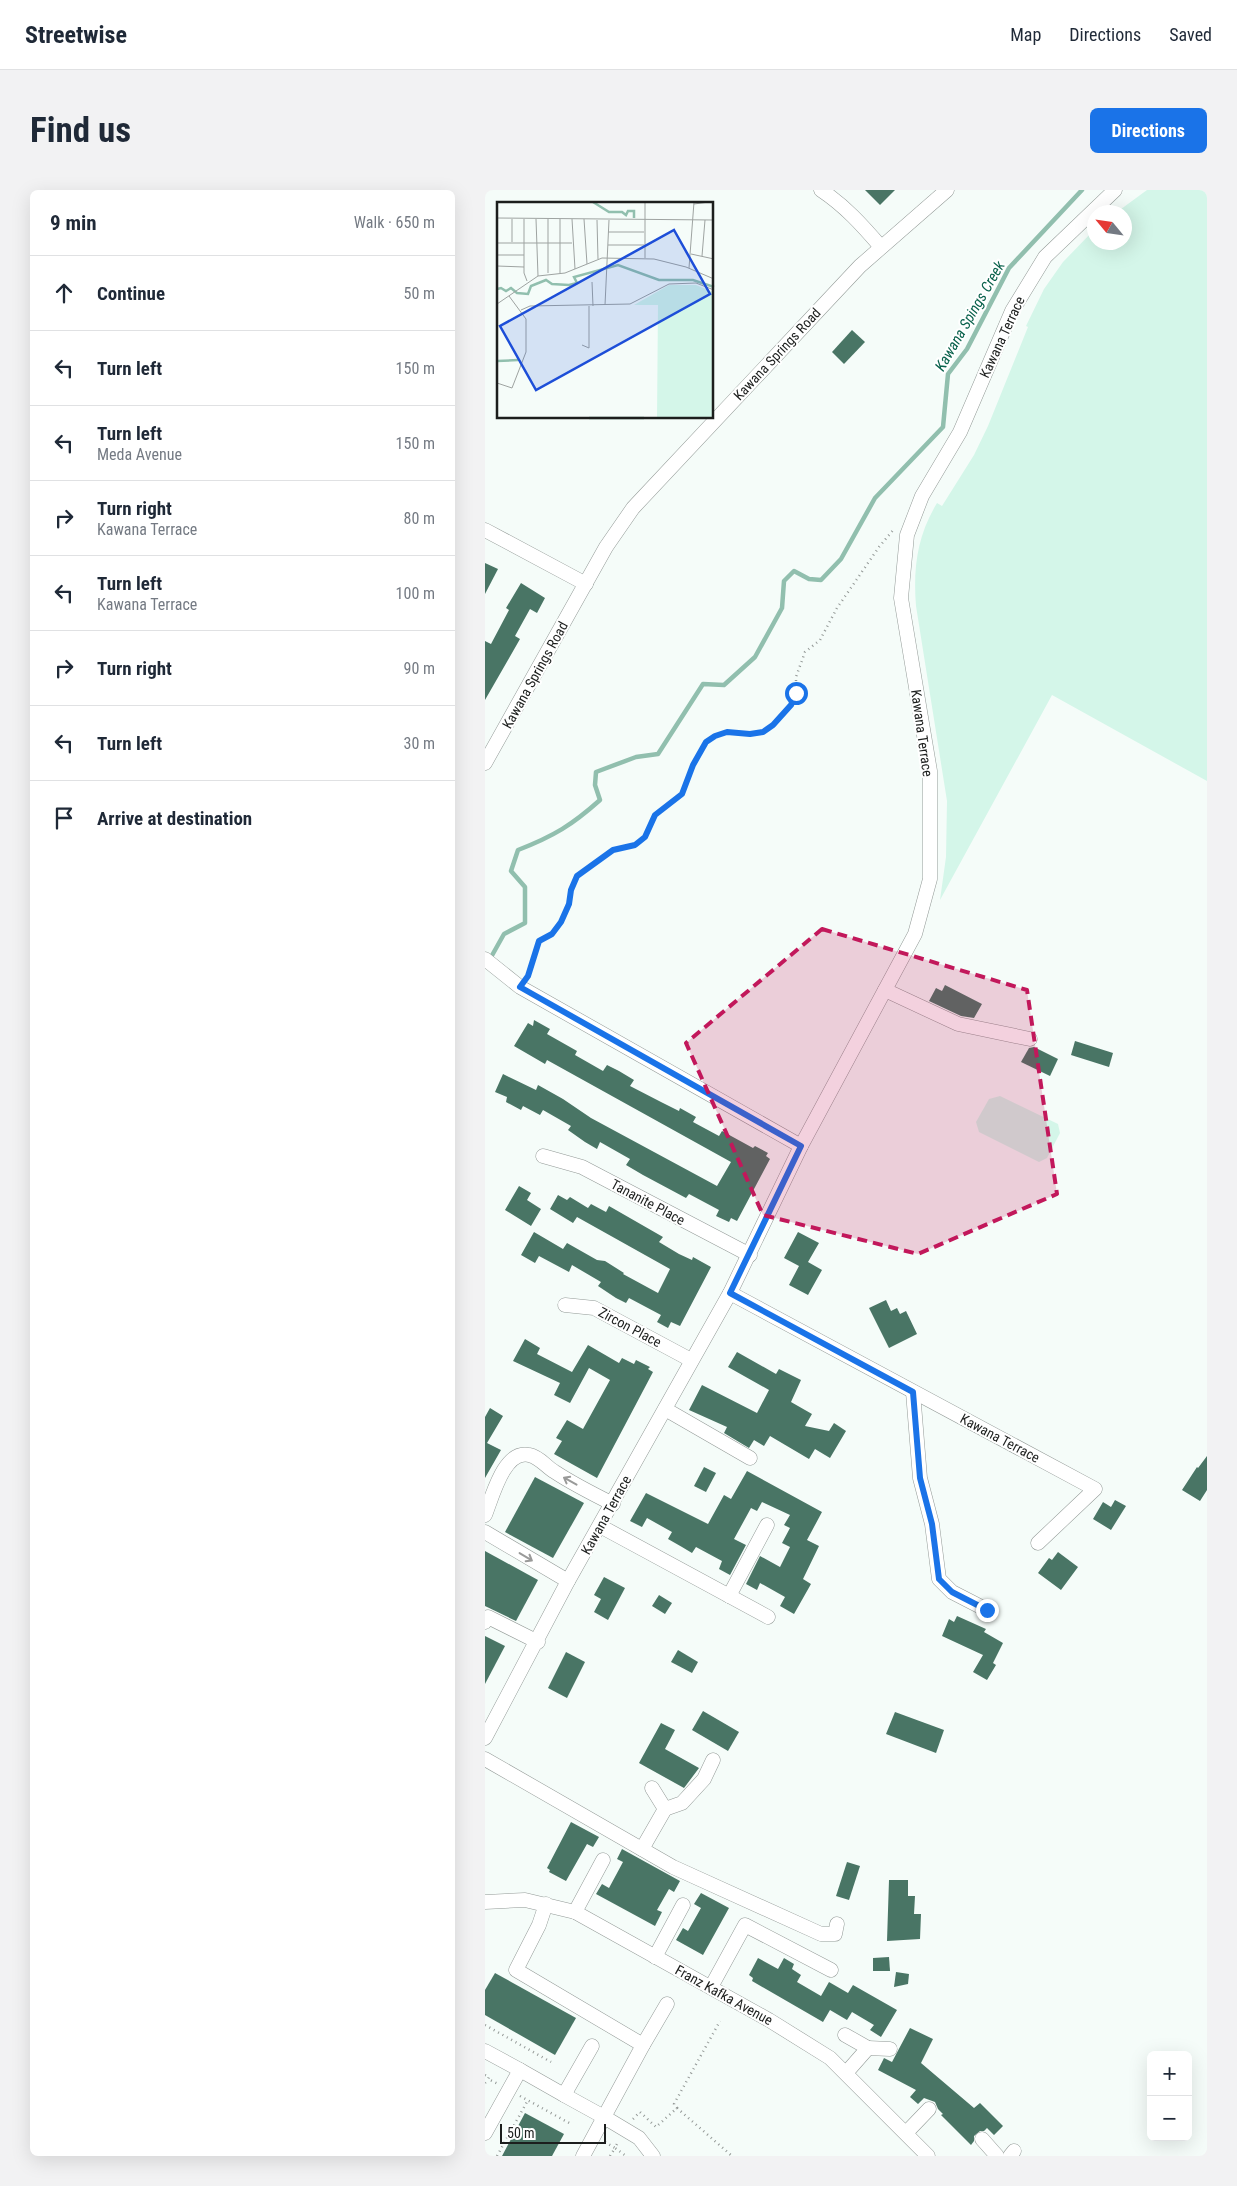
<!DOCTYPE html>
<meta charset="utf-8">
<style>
body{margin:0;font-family:"Roboto Condensed",sans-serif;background:#f2f2f3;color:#1f2937}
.controls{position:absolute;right:15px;bottom:15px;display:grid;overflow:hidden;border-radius:8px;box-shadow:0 5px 20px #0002}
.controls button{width:45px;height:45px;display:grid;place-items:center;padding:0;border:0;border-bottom:1px solid #e0e1e3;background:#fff;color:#1f2937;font:25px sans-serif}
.compass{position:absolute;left:602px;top:15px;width:45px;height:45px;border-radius:50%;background:#fff;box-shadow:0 5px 20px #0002;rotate:299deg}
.scale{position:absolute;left:15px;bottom:12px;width:106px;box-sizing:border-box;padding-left:5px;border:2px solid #1c1e1d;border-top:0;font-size:14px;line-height:18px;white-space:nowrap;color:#1c1e1d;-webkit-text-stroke:4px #fff;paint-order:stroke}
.stop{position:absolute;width:15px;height:15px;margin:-11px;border:4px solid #1a73e8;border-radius:50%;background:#fff}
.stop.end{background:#1a73e8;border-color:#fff;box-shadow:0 1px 5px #0008}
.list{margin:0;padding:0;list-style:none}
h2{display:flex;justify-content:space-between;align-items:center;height:65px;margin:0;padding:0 20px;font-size:21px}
h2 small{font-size:16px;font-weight:400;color:#747a83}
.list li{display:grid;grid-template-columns:32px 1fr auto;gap:15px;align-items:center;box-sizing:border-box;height:75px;padding:0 20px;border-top:1px solid #e0e1e3}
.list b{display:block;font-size:19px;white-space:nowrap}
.list p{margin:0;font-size:16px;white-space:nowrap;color:#747a83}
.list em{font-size:16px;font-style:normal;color:#747a83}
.icon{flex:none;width:28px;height:28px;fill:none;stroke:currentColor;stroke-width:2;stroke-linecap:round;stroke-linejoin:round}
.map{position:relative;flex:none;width:722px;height:1966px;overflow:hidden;border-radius:8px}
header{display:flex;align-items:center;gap:30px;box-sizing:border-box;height:70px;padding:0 25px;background:#fff;border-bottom:1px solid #e0e1e3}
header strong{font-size:24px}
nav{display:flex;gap:28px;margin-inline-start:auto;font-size:18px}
.intro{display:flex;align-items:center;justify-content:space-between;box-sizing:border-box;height:120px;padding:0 30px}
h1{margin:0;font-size:35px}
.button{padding:12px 22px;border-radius:8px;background:#1a73e8;color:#fff;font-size:18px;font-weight:700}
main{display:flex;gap:30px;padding:0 30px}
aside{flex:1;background:#fff;border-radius:8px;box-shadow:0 5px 20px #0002}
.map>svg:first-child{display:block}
.green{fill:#d4f6e9}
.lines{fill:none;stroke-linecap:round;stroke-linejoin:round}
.stream{stroke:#91bfae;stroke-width:4.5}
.building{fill:#497565}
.minor-casing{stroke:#939a97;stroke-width:15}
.path{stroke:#949997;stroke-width:2.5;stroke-dasharray:1 4;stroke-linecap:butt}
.minor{stroke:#fff;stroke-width:14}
.oneway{stroke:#999a99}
.route{stroke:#1a73e8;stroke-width:6}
.marked{fill:#c2185b;fill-opacity:0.2;stroke:#c2185b;stroke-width:4;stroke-dasharray:10 6;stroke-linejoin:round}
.labels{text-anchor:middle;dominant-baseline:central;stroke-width:4;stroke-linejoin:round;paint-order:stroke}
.street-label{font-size:14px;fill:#1c1e1d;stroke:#fff}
.water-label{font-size:15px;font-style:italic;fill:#0a624c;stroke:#fff}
.inset-river{fill:none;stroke:#91bfae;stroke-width:2.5}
.inset-road{fill:none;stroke:#9ea3a1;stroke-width:1}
.view{fill:#1d4ed8;fill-opacity:0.15;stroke:#1d4ed8;stroke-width:2.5}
.inset-edge{fill:none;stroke:#1c1e1d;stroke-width:2.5}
</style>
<header>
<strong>Streetwise</strong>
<nav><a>Map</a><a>Directions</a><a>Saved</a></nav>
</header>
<div class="intro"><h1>Find us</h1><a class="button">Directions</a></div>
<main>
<aside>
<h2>9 min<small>Walk · 650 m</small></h2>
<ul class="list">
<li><svg class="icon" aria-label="ahead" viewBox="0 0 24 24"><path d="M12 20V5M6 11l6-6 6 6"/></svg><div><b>Continue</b></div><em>50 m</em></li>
<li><svg class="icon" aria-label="left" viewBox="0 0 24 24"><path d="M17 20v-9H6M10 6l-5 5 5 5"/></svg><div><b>Turn left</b></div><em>150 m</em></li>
<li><svg class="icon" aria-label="left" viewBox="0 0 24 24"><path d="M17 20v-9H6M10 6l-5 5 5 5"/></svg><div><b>Turn left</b><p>Meda Avenue</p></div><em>150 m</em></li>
<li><svg class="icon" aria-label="right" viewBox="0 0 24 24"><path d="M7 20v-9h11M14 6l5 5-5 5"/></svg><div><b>Turn right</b><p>Kawana Terrace</p></div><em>80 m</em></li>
<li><svg class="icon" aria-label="left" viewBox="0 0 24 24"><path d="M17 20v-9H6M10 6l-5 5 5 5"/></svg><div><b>Turn left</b><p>Kawana Terrace</p></div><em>100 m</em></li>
<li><svg class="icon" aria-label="right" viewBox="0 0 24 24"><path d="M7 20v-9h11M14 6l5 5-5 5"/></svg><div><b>Turn right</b></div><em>90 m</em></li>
<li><svg class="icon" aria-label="left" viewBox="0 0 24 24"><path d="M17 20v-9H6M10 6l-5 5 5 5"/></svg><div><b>Turn left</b></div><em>30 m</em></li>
<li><svg class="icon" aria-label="arrive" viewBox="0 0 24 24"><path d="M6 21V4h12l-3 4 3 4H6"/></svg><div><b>Arrive at destination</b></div></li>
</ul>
</aside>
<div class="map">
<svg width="722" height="1966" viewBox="0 0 722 1966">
<rect width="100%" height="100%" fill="#f5fcf9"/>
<g class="green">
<path d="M662 0H722V591L567 505 455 710 461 667 462 611 431 416C428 379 432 346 452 313L457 316 489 265 503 236 543 137 541 136 559 99 578 72 609 40 610 52H640V22H632Z"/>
<path d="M515 906 573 934 575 943 562 968 554 972 494 942 491 932 504 909Z"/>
</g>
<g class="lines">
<path class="stream" d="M5 769 19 744 40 733V697L26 681 33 660C69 646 87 635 115 610L110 595 111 582 151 567 173 564 218 494 239 495 270 467 297 418 299 391 309 381 324 389 336 390 356 369 390 308 458 237 463 184 482 159 524 78 597 0"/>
</g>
<g class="building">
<path d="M380 0H410L395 15Z"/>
<path d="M367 140 380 152 359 174 347 162Z"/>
<path d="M0 373 13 379 0 404Z"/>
<path d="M36 393 60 408 52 423 45 419 30 446 35 449 0 510V451L6 454 24 420 21 418Z"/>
<path d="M460 795 497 814 489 828 476 826 444 811 451 798 457 801Z"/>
<path d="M49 830 65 839 62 844 92 861 90 865 118 881 122 875 134 881 149 890 145 896 176 912 194 921 195 918 211 927 208 932 234 946 237 941 268 958 270 956 283 963 281 966 285 969 252 1031 246 1028 244 1032 231 1026 234 1020 204 1004 201 1008 158 985 141 975 145 969 115 952 112 959 100 952 83 940 86 936 58 920 55 925 38 916 36 920 21 912 22 907 10 902 18 884 51 900 53 895 78 909 106 928 232 996 246 972 62 870 60 874 29 856 43 833 48 836Z"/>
<path d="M590 851 628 863 624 877 586 865Z"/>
<path d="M549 857 573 869 565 886 536 872 544 858Z"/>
<path d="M34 996 46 1003 42 1010 56 1019 46 1036 20 1020Z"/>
<path d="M73 1005 82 1010 85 1007 103 1018 106 1014 121 1022 124 1016 178 1047 174 1052 194 1064 207 1070 208 1067 226 1077 195 1136 186 1132 183 1138 172 1132 176 1125 144 1108 141 1113 131 1108 113 1096 116 1092 87 1075 84 1082 54 1066 50 1073 36 1065 49 1042 78 1059 82 1053 112 1070 120 1071 139 1083 138 1084 173 1103 185 1079 92 1027 88 1033 65 1019Z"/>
<path d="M313 1042 334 1053 323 1072 337 1080 323 1105 304 1095 314 1076 299 1068Z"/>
<path d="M401 1110 406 1121 412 1118 415 1124 421 1121 432 1144 404 1158 384 1118Z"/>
<path d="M40 1149 55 1158 52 1164 87 1182 103 1155 134 1173 137 1168 149 1174 151 1170 165 1177 163 1179 168 1182 112 1288 69 1264 77 1251 71 1248 82 1230 98 1239 125 1190 104 1178 85 1213 69 1205 75 1193 28 1171Z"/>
<path d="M252 1162 291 1184 294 1179 316 1190 306 1212 327 1224 320 1236 344 1241 349 1233 361 1241 345 1268 330 1259 324 1269 285 1246 279 1256 269 1250 264 1258 239 1243 242 1237 204 1220 217 1195 272 1223 284 1200 243 1177Z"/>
<path d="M5 1218 18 1226 2 1253 16 1260 0 1288V1227Z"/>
<path d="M722 1266V1300L715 1311 697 1300 712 1277 713 1278Z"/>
<path d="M219 1277 231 1283 221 1302 209 1296Z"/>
<path d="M262 1281 337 1322 322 1350 334 1356 318 1389 326 1394 309 1424 295 1416 300 1407 275 1393 272 1400 261 1394 275 1366 295 1377 305 1357 297 1353 305 1338 299 1335 305 1325 277 1312 272 1321 266 1318 249 1349 261 1355 245 1385 234 1379 237 1371 211 1357 207 1363 197 1357 183 1349 187 1342 162 1328 157 1337 145 1331 161 1303 223 1334 239 1305 246 1309Z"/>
<path d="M50 1287 99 1313 68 1368 20 1342Z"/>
<path d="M630 1310 641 1316 626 1340 608 1329 618 1312 626 1317Z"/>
<path d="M0 1361 53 1390 31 1431 0 1416Z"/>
<path d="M573 1362 593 1377 576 1400 553 1383 564 1368 567 1370Z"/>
<path d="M119 1387 140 1398 123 1430 109 1422 116 1409 109 1405Z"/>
<path d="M174 1405 187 1413 180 1424 167 1416Z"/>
<path d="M472 1426 501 1439 499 1442 518 1453 508 1473 511 1475 502 1490 488 1482 498 1465 457 1446 464 1429 469 1432Z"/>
<path d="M0 1446 20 1456 0 1494Z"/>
<path d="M193 1460 213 1472 207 1483 186 1472Z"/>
<path d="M81 1462 100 1472 82 1508 63 1498Z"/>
<path d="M218 1521 254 1542 243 1561 207 1540Z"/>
<path d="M410 1522 459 1540 451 1563 401 1544Z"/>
<path d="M176 1533 190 1540 180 1559 214 1578 199 1598 154 1573Z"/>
<path d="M86 1632 114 1647 108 1657 102 1654 81 1691 64 1682 65 1680 62 1678Z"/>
<path d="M137 1659 195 1691 189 1702 184 1699 172 1720 177 1722 170 1736 111 1704 117 1694 124 1698 138 1672 132 1669Z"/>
<path d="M362 1672 375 1676 364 1710 351 1706Z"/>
<path d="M404 1690H423V1706H430L429 1724H436L435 1749 402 1751Z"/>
<path d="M216 1703 244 1718 218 1765 191 1750 198 1738 203 1741 216 1718 209 1714Z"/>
<path d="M404 1767 405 1781H388V1768Z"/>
<path d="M273 1768 293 1779 299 1768 309 1774 307 1779 316 1785 312 1792 336 1806 344 1792 363 1803 368 1795 412 1820 396 1847 385 1840 389 1835 367 1822 362 1830 345 1820 338 1832 267 1791 268 1788 264 1785Z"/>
<path d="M411 1782 424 1784 423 1794 409 1797Z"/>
<path d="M10 1783 91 1828 70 1865 0 1825V1800Z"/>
<path d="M425 1838 448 1849 436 1873 489 1918 495 1913 518 1936 509 1945 502 1938 499 1941H495L489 1946V1951L486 1955 456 1925 458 1924 453 1919 450 1912 439 1908 433 1914 425 1907 431 1900 393 1880 399 1868 407 1872Z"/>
<path d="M40 1923 79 1944 67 1966H17Z"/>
</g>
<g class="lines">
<defs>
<g id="minor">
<path d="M336 0C360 16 377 35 396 57"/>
<path d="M0 340 101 394"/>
<path d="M0 573 121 357 148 318 375 76 462 0"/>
<path d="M0 769 35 797 316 956"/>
<path d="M400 800 473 834 545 849"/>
<path d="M58 966 97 977 265 1065"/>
<path d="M245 1103 610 1299 553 1353"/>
<path d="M80 1115 109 1118 206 1170"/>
<path d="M428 1202 435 1288 447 1334 454 1389 467 1402 502 1420"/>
<path d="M180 1219 265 1268"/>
<path d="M0 1325C7 1308 19 1259 44 1265 55 1267 61 1277 70 1282 88 1294 108 1304 128 1314"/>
<path d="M115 1336 283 1427"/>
<path d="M0 1342 83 1391"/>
<path d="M244 1406 282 1335"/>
<path d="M0 1432 3 1427 53 1452"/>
<path d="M0 1548 83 1391 245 1103 316 956 430 744 445 689V581L416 408 422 345 437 306 475 242 527 121 560 67 630 0"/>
<path d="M0 1569 188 1677 336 1744H350L352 1734"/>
<path d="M180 1619 197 1613 219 1589 228 1570"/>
<path d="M157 1659 180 1619 167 1598"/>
<path d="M0 1712 40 1710 90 1722 284 1830 345 1868 443 1966"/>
<path d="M61 1714 54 1735 31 1780 158 1855 182 1814"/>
<path d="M90 1722 118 1670"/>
<path d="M170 1767 198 1715"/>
<path d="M226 1797 260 1735 346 1780"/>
<path d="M360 1845 383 1858 361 1883"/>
<path d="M383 1858 405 1859"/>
<path d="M0 1861 35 1880 0 1943"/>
<path d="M35 1880 79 1905 107 1856"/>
<path d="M79 1905 119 1927 158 1855"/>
<path d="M421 1943 444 1919"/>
<path d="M497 1949 512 1966"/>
<path d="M98 1966 119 1927 154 1948 168 1966"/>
<path d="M525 1966 529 1961"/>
</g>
</defs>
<use href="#minor" class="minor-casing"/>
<g class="path">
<path d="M43 786 54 751 67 744 76 732 84 714 86 700 92 686 128 660 150 655 160 647 171 625 197 604 208 575 221 552 229 546 242 541 265 544 278 542 297 526 306 515 311 503V487L320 462 335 450 352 418 394 357 409 339"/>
<path d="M0 1835 66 1872"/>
<path d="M0 1885 4 1887 3 1889 13 1894"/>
<path d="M0 1893 3 1889"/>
<path d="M35 1906 86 1934"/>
<path d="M192 1918 247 1966"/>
<path d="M148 1929 155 1922 171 1937 192 1918 189 1914 235 1831"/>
<path d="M120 1952 130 1958 133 1952"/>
<path d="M12 1966 43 1910"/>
<path d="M125 1966 130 1958 141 1966"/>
</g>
<use href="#minor" class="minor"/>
</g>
<defs><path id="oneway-shaft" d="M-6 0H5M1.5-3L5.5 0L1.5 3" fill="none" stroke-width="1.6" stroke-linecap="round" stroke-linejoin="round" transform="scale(1.25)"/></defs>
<g class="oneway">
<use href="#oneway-shaft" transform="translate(85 1291) rotate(-151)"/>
<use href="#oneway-shaft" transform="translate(41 1367) rotate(31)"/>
</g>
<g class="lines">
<path class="route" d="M311 503 306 515 288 535 278 542 265 544 242 542 230 546 221 552 208 575 197 604 170 625 160 647 150 655 128 660 92 686 86 700 84 714 76 732 67 744 54 751 43 786 35 797 316 956 245 1103 428 1202 435 1288 447 1334 454 1389 467 1402 502 1420"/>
</g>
<path class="marked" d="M337 739 542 800 572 1004 433 1064 278 1025 201 853Z"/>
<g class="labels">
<g class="street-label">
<text transform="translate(517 147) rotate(-65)">Kawana Terrace</text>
<text transform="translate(292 164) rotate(-47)">Kawana Springs Road</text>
<text transform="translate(50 485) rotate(-61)">Kawana Springs Road</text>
<text transform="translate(437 543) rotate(82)">Kawana Terrace</text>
<text transform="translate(163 1012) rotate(28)">Tananite Place</text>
<text transform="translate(145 1137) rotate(28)">Zircon Place</text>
<text transform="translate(515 1248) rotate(28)">Kawana Terrace</text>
<text transform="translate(121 1325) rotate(-61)">Kawana Terrace</text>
<text transform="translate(239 1805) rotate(29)">Franz Kafka Avenue</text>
</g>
<g class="water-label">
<text transform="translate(485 126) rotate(-60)">Kawana Spings Creek</text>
</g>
</g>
<g transform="translate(12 12)">
<rect width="216" height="216" fill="#f5fcf9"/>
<path d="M172 83H199L216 90V216H160L161 103H137Z" fill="#d4f6e9"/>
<path class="inset-river" d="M96 0 112 10H125L129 13 131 9H137V16M0 87 4 86 9 89 14 86 20 91 31 92 34 84 49 78 55 82 72 83 80 81 77 75 121 63 162 78H196L217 85M0 159 21 158M92 216H147"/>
<path class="inset-road" d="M197 2 212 0M0 16 217 18M15 17V40M27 17V71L30 79M39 17 41 74M75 17 78 67M87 17 90 62M100 18 101 57M111 30H147M0 41H75M111 43H147M194 52 217 57M0 53H27M205 54 208 18M148 56V0M0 64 27 65M192 66 197 0M51 71V17M63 71V17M95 80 96 104M0 102 41 74 68 71 105 56 157 57 189 65 217 77M108 103 112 18M24 108 33 104 133 102 172 82 199 81 217 88M85 143 92 146V104M0 181 15 186 29 150V117L12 94"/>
<path class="view" d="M177 28 213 92 39 188 3 124Z"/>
<rect width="216" height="216" class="inset-edge"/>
</g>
</svg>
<div class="controls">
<button>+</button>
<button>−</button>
</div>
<svg class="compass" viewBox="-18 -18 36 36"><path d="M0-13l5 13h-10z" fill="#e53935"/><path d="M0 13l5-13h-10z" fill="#747a83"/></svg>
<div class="scale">50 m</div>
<div class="stop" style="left:311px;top:503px"></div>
<div class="stop end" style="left:502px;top:1420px"></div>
</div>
</main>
